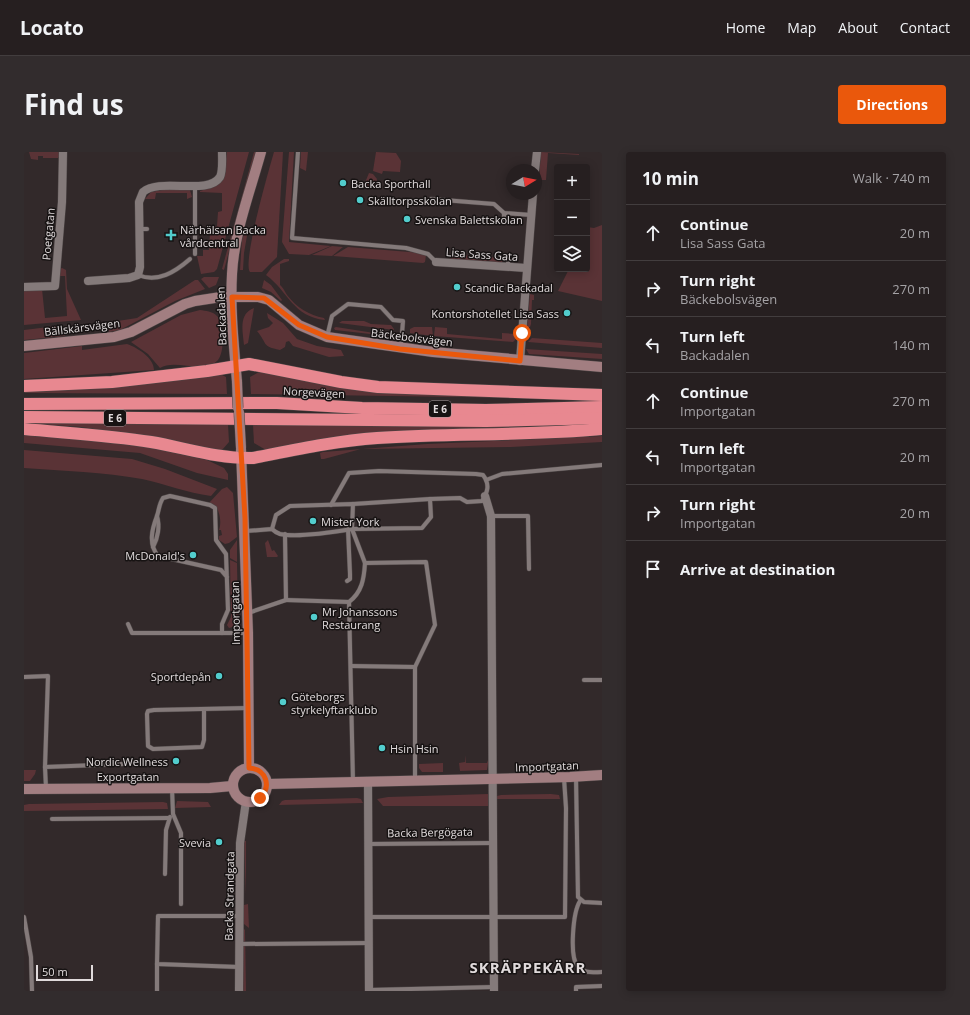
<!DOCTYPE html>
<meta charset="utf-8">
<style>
body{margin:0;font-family:"Open Sans",sans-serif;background:#322c2d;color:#f1f3f6}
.controls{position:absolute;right:12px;top:12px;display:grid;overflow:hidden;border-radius:4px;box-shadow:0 2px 10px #0003}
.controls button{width:36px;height:36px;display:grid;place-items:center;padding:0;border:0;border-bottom:1px solid #423d3e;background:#261f20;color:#f1f3f6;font:20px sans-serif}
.compass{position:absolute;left:482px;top:12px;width:36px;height:36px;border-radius:50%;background:#261f20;box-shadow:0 2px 10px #0003;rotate:80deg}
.scale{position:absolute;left:12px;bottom:10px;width:57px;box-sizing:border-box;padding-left:4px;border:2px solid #e0dadb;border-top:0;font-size:11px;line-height:14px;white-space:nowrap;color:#e0dadb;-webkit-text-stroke:3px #171313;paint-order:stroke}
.stop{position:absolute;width:12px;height:12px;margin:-9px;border:3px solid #ea580c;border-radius:50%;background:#fff}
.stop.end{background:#ea580c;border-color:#fff;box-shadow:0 1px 4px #0008}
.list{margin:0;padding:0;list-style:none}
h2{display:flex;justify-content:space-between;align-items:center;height:52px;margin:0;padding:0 16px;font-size:17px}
h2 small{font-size:13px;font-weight:400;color:#a4a2a5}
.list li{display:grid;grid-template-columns:26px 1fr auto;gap:12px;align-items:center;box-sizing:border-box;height:56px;padding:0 16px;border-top:1px solid #423d3e}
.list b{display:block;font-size:15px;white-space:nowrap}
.list p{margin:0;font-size:13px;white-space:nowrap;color:#a4a2a5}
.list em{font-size:13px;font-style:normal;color:#a4a2a5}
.icon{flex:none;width:22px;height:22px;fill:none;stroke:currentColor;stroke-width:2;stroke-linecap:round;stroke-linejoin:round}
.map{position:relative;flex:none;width:578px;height:839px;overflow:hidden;border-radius:4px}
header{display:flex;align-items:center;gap:24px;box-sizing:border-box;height:56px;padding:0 20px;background:#261f20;border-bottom:1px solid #423d3e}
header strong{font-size:19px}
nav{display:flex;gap:22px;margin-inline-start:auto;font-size:14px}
.intro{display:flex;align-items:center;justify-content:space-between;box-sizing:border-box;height:96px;padding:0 24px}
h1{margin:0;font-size:28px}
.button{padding:10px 18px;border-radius:4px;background:#ea580c;color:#fff;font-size:14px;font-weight:700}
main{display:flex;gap:24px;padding:0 24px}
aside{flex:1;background:#261f20;border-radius:4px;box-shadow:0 2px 10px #0003}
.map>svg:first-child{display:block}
.green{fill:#5a3336}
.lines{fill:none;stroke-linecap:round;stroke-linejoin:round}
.lane-casing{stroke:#4d4646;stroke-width:5}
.street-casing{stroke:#4d4646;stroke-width:9}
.secondary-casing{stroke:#4d4646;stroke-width:11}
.highway-casing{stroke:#4d4646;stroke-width:13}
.lane{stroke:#847a7a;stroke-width:4}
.street{stroke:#847a7a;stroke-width:8}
.secondary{stroke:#a27e81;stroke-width:10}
.highway{stroke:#e88890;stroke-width:12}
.secondary-bridge-casing{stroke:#4d4646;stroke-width:11;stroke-linecap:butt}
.secondary-bridge{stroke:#a27e81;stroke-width:10}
.route{stroke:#ea580c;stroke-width:5}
.poi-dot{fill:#52cdcd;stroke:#171313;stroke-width:1.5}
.labels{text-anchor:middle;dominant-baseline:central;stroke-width:3;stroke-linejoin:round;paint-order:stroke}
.shield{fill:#171313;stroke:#a49e9f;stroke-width:1}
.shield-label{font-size:10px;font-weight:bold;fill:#e0dadb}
.poi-label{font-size:11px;fill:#e0dadb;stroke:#171313;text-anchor:start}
.street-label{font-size:11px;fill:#e0dadb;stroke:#171313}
.district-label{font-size:15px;font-weight:bold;letter-spacing:1px;fill:#e0dadb;stroke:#171313}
</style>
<header>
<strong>Locato</strong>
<nav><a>Home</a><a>Map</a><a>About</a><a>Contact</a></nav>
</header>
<div class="intro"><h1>Find us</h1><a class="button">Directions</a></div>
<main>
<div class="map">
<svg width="578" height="839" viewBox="0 0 578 839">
<rect width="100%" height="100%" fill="#32292a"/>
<g class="green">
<path d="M5 0H38L34 6H19V4H14V8L7 7Z"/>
<path d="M203 0H225L193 117 190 120 177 122 173 104H179V98H185L186 80H190V75L193 74 194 60 198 59V41L176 40V39L192 34 199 27Z"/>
<path d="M230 0H232L200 118 198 117Z"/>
<path d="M250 0H259L253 105 238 120H226C218 111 245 17 250 0Z"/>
<path d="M265 0H270L265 90 307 94 285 103 265 102 258 90Z"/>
<path d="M277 0H284L282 19 276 16Z"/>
<path d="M352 0 372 1 377 9 376 20 359 19 358 22 349 19Z"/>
<path d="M517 0 555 2V3L524 1 522 28H515Z"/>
<path d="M345 21 349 22 353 27 351 34 348 35 340 33Z"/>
<path d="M138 38H166L168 45 163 47V41H132L131 47H121L127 40Z"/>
<path d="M578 73V149L534 139 545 117H563V75L570 76Z"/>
<path d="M224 78 220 101 219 118H216L218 86Z"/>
<path d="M308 94 319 95 308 104 288 103Z"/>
<path d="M324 95 398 101 402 103 401 110 399 111 309 104Z"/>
<path d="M422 102 480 106 477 112 429 109Z"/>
<path d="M260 107H265V109L256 112V133C260 137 260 138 263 143 273 156 285 163 300 166L301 168C269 165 264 139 242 123L248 115Z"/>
<path d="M38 116 42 118 43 137 57 168 0 173V137H18L21 166 43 164 41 124H36V117Z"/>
<path d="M180 125H195L192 133 185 136 177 127Z"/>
<path d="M171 128H174L181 137 151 149 96 178 85 180 84 175 87 172V170L113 166Z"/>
<path d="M240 128 247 133 258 148 257 149 247 140 238 136Z"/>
<path d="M506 142 510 143V148H508L507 172 506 175H503Z"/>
<path d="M230 156 224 191 220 193C219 179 214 162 230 156Z"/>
<path d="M176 158C182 159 188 159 193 164 200 171 201 200 194 208 180 223 151 206 136 216L124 202 107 190 157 163Z"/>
<path d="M243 161 259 171 273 187 293 194 317 198 320 204 305 205 269 194 265 189 262 190 261 195 256 198C237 194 244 192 233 179L245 175 249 171 244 166Z"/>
<path d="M318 169H340L347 172 367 173 370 177V178L315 171Z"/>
<path d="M33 174 41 184 0 188V178Z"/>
<path d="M312 175 363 183 364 184 311 178 310 176Z"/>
<path d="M390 175H408L409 184 386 181V177Z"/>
<path d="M411 175 423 176V182L478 187V181L492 182 491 188 489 190 410 184Z"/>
<path d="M508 186 578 191V196L504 190Z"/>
<path d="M103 192C114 196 130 206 130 218L0 227V201L58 194V198Z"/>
<path d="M502 197 578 202V207L505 202Z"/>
<path d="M235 220 496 245V246L227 242 226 225Z"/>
<path d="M196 222 202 225 203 242 1 241 0 239Z"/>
<path d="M0 271H86L87 273 90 271 204 272 205 290 198 298H195L145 288 57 275Z"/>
<path d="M229 273 484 275 486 276 242 298 230 291Z"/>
<path d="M0 281 114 293 183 308 200 316 204 322V328L173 321 116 301 0 291Z"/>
<path d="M578 284V290L487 295 337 297 300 307H297L296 301 299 300 403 292Z"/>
<path d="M0 298 108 307 141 317 193 337 187 344C163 341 141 332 118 327 80 320 39 319 0 316Z"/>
<path d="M203 335 209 341 213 385 205 391 201 392 195 388V384L198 383 197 378H195C198 370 196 353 185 351L198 337Z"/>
<path d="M213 388V410L206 406V398Z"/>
<path d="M244 388 248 399 250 398 254 404 253 405H243L241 391Z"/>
<path d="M206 408 213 411 214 468 212 474 205 476 203 473 207 465Z"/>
<path d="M441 603 442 611H463L465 605 463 618 436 619 435 611 441 610Z"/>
<path d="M419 611V620H398L395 616V612Z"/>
<path d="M0 618H12L11 622 6 629H0Z"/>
<path d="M464 642V654H359L353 647 364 645Z"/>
<path d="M527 642 535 643 536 647H473V644L477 643Z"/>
<path d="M333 646 337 647 339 651 255 653 258 649 261 648Z"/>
<path d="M153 649 184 650 187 655 151 656Z"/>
<path d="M139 650 143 651 144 657 0 659V653L5 652Z"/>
<path d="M220 689H222V743Z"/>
<path d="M224 752 225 776 220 772 219 756 220 753Z"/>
<path d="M219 776 221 778 222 839H218Z"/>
</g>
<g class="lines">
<defs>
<g id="lane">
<path d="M274 0 268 86 382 96 404 102 412 110"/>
<path d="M407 47 470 52 480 61 507 63"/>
<path d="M480 67V61"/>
<path d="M116 77H123"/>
<path d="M171 102V34"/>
<path d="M484 115V105"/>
<path d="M114 123C134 131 151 120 166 107"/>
<path d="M303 185 308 164 324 152 357 155 369 168 379 169 377 194"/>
<path d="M462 328 478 322 578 313"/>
<path d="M329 352 406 347"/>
<path d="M307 353 325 321 355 319 452 322 459 323C466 332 464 340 458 349L443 350 436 346 406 347 407 365 398 376 328 377 341 411"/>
<path d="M467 364H504L505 417"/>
<path d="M222 379 248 377C250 379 253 381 256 382 274 386 310 380 328 377L329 352 266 354 252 363 248 377"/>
<path d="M129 395C134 386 136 374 133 364"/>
<path d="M323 429 326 427V422L324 377"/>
<path d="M262 448 325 450 329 630"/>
<path d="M325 450C338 440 340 427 341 411L402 410 411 473 391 515"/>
<path d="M224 461 262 448 261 382"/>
<path d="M104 472 108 481H224"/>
<path d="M198 481V472L204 458 202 402 192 388 191 356 186 353 146 344 139 346C135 352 135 358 133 364 128 377 124 392 134 404L197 418 203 425"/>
<path d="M327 514 391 515V629"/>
<path d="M0 525 24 524 21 615"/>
<path d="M560 528H578"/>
<path d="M180 557V588L178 595 129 597 124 594 123 562 124 559 130 558 224 556"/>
<path d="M552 625 554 745 560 750 578 751"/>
<path d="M22 636 21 615 99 612"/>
<path d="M148 636 149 662 157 681V752"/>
<path d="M28 667 145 666"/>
<path d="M344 692 469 691"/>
<path d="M141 722 142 678 146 665"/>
<path d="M556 749C549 760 545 805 554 815 560 822 570 820 578 820"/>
<path d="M0 765 7 805 8 839"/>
<path d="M345 765H541L542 656 540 626"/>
<path d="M215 792 345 791"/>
<path d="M215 815 133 812 134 764H216"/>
<path d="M345 838 470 835"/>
<path d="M133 839V812"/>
<path d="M552 839V835L578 834"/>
</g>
<g id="street">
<path d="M511 18 513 0"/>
<path d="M412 110 502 116"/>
<path d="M64 129 105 126 114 123 116 115 115 50 119 40C136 25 184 44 196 25 199 19 198 7 198 0"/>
<path d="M0 135 31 134 38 50 39 0"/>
<path d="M496 209 509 42"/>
<path d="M461 344 467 364 470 839"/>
<path d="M344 631 345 839"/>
<path d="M215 839 216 691 222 649"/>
</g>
<g id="secondary">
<path d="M0 194 90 185 107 180 161 152 171 149 197 145H234L245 148 275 173 303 185 409 200 578 215"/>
<path d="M213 230C210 194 206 158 208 122 210 81 226 40 237 0"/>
<path d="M217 298 224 481 225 616"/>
<circle cx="226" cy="633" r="17"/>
<path d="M243 632 546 625 578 623"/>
<path d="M0 637 186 636 208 634"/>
</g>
<g id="highway">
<path d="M0 234 88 230 183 219 225 212 317 230 354 235 578 243"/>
<path d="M0 252 253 251 338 256 462 258 578 255"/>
<path d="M0 265 462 269 578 266"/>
<path d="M0 277C42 281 85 283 127 290 162 296 194 307 229 306 270 298 311 289 353 286 428 281 503 284 578 277"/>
</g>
</defs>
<use href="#lane" class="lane-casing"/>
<use href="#street" class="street-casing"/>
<use href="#secondary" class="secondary-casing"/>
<use href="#highway" class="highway-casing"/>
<use href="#lane" class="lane"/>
<use href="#street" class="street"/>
<use href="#secondary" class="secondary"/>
<use href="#highway" class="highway"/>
<defs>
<g id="secondary-bridge">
<path d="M213 230 214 256"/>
<path d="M215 260 217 296"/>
</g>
</defs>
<use href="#secondary-bridge" class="secondary-bridge-casing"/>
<use href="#secondary-bridge" class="secondary-bridge"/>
</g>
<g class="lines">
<path class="route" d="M236 646C248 634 242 617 225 616L221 366 208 145 240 146 275 173 303 185 376 197 496 209 498 181"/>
</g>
<g class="poi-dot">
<circle cx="319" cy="31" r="4"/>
<circle cx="336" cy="48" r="4"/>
<circle cx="383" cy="67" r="4"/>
<path d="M145 77h4v4h4v4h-4v4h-4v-4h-4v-4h4z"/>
<circle cx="433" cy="135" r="4"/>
<circle cx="543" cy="161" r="4"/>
<circle cx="289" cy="369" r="4"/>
<circle cx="169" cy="403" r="4"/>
<circle cx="290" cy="465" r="4"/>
<circle cx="195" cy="524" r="4"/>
<circle cx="259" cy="550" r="4"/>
<circle cx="358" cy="596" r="4"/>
<circle cx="152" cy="609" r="4"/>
<circle cx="195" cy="690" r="4"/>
</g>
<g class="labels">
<g class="shield">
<rect x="405" y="249" width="22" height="16" rx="3"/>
<rect x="80" y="258" width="22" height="16" rx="3"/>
</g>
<g class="shield-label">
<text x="416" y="257">E 6</text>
<text x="91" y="266">E 6</text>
</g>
<g class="poi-label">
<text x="327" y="31">Backa Sporthall</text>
<text x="344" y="48">Skälltorpsskolan</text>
<text x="391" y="67">Svenska Balettskolan</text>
<text x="156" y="77">Närhälsan Backa<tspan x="156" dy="13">vårdcentral</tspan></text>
<text x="441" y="135">Scandic Backadal</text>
<text x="535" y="161" text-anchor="end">Kontorshotellet Lisa Sass</text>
<text x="297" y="369">Mister York</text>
<text x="161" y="403" text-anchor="end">McDonald's</text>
<text x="298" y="459">Mr Johanssons<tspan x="298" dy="13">Restaurang</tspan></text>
<text x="187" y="524" text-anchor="end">Sportdepån</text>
<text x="267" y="544">Göteborgs<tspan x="267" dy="13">styrkelyftarklubb</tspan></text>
<text x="366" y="596">Hsin Hsin</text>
<text x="144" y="609" text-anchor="end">Nordic Wellness</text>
<text x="187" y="690" text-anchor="end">Svevia</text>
</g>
<g class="street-label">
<text transform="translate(24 82) rotate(-85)">Poetgatan</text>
<text transform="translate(458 102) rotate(4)">Lisa Sass Gata</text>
<text transform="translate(197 164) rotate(-92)">Backadalen</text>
<text transform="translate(58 175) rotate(-7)">Bällskärsvägen</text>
<text transform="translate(388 185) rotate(7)">Bäckebolsvägen</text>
<text transform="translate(290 240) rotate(3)">Norgevägen</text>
<text transform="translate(211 461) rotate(-91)">Importgatan</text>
<text transform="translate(523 614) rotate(-2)">Importgatan</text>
<text x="104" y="624">Exportgatan</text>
<text transform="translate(406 680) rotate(-1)">Backa Bergögata</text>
<text transform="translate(205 744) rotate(-89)">Backa Strandgata</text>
</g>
<g class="district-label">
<text x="504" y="815">SKRÄPPEKÄRR</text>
</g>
</g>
</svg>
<div class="controls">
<button>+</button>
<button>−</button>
<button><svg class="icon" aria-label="layers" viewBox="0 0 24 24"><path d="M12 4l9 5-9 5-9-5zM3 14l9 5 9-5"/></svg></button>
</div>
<svg class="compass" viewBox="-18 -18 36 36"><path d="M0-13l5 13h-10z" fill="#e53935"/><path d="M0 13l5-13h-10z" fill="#a4a2a5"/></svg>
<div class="scale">50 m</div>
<div class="stop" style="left:498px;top:181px"></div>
<div class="stop end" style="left:236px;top:646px"></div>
</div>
<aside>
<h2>10 min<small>Walk · 740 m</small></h2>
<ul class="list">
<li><svg class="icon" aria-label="ahead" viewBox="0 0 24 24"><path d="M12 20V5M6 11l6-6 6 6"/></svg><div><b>Continue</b><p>Lisa Sass Gata</p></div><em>20 m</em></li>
<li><svg class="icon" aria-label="right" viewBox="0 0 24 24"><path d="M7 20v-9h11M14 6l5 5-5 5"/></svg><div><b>Turn right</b><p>Bäckebolsvägen</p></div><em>270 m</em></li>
<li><svg class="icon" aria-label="left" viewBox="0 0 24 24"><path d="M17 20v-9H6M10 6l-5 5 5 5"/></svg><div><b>Turn left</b><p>Backadalen</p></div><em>140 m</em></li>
<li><svg class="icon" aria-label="ahead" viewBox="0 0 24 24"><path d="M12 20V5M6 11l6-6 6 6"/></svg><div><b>Continue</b><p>Importgatan</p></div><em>270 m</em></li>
<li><svg class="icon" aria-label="left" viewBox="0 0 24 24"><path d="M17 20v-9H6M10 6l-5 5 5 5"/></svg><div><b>Turn left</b><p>Importgatan</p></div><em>20 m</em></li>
<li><svg class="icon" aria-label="right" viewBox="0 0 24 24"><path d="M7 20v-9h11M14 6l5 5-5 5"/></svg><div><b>Turn right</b><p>Importgatan</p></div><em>20 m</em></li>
<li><svg class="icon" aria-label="arrive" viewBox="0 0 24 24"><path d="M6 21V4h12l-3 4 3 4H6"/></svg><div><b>Arrive at destination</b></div></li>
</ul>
</aside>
</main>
